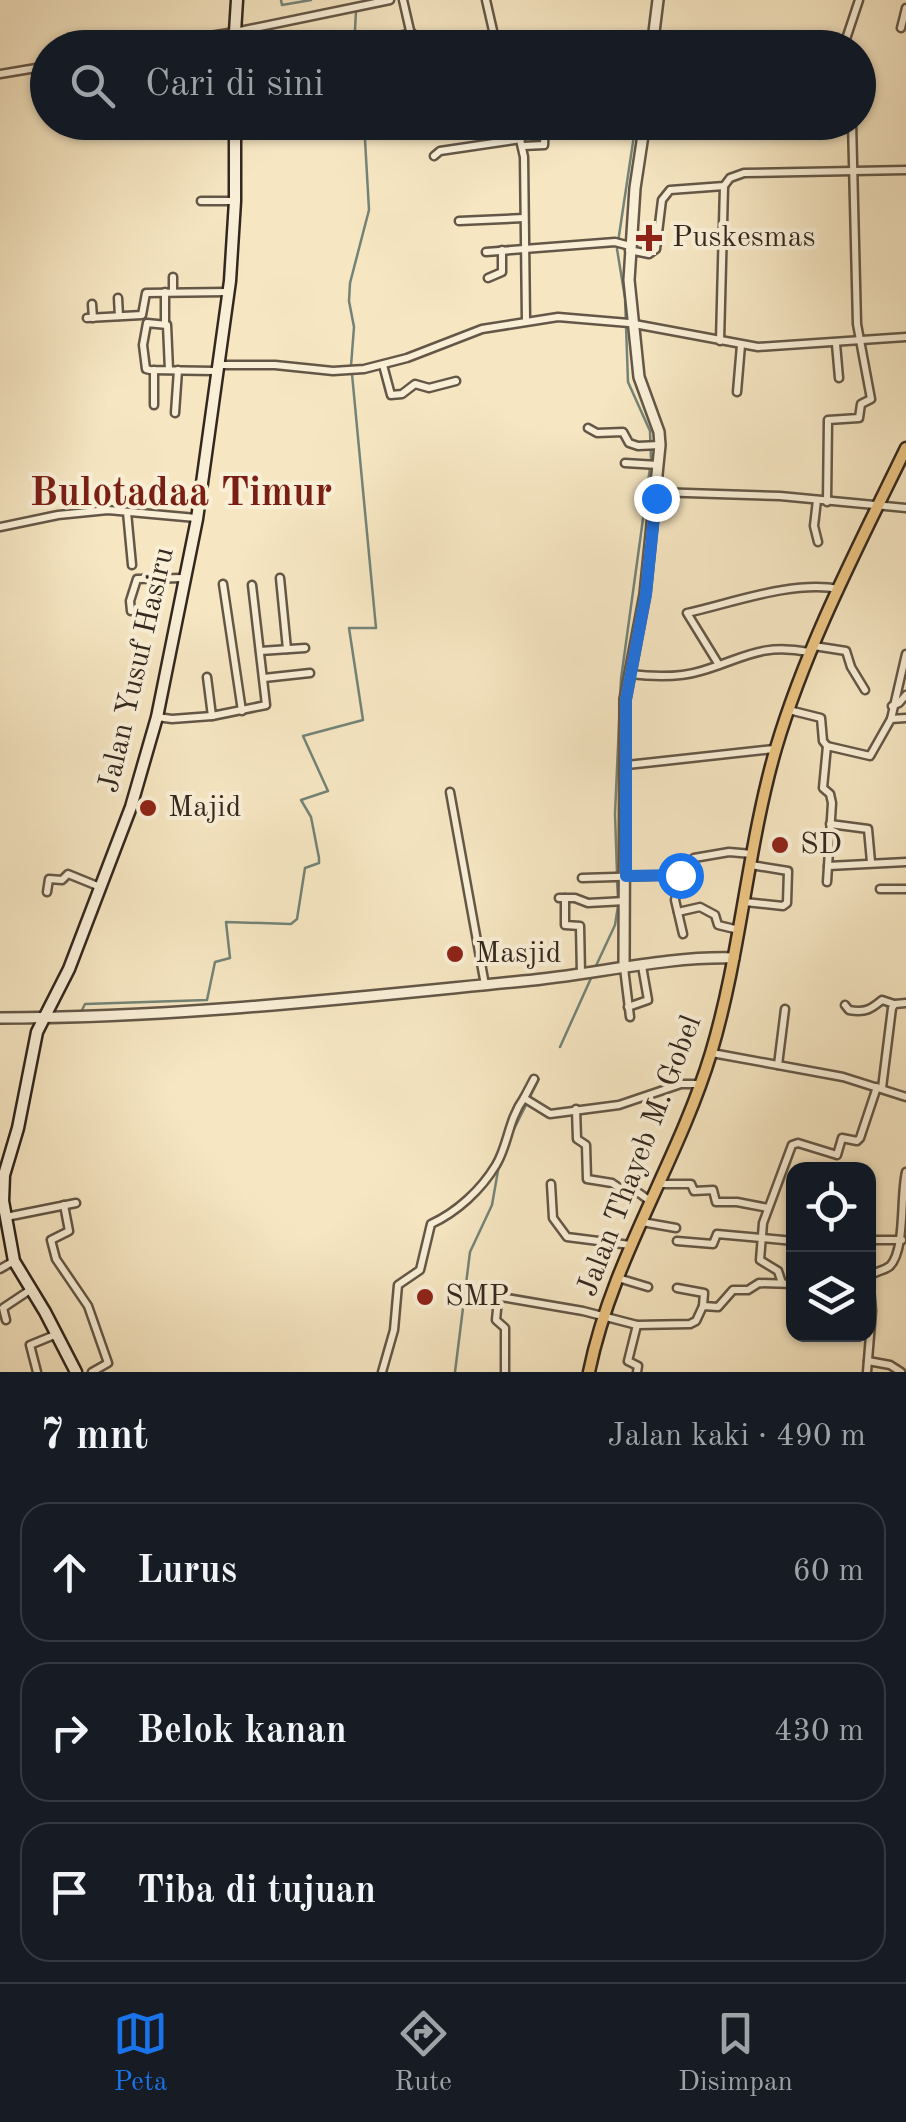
<!DOCTYPE html>
<html lang="id">
<meta charset="utf-8">
<style>
body{margin:0;font-family:"Old Standard TT",serif;background:#20242c;color:#f1f3f6}
.controls{position:absolute;right:30px;bottom:30px;display:grid;overflow:hidden;border-radius:20px;box-shadow:0 2px 8px #0004}
.controls button{width:90px;height:90px;display:grid;place-items:center;padding:0;border:0;border-bottom:2px solid #363941;background:#171b24;color:#f1f3f6;font:50px sans-serif}
.stop{position:absolute;width:30px;height:30px;margin:-22px;border:8px solid #1a73e8;border-radius:50%;background:#fff}
.stop.end{background:#1a73e8;border-color:#fff;box-shadow:0 2px 10px #0008}
.list{margin:0;padding:0;list-style:none}
h2{display:flex;justify-content:space-between;align-items:center;height:130px;margin:0;padding:0 40px;font-size:42px}
h2 small{font-size:32px;font-weight:400;color:#9ea1a6}
.list li{display:grid;grid-template-columns:65px 1fr auto;gap:30px;align-items:center;box-sizing:border-box;height:140px;margin:0 20px 20px;padding:0 20px;border:2px solid #363941;border-radius:30px}
.list b{display:block;font-size:38px;white-space:nowrap}
.list em{font-size:32px;font-style:normal;color:#9ea1a6}
.icon{flex:none;width:55px;height:55px;fill:none;stroke:currentColor;stroke-width:2;stroke-linecap:round;stroke-linejoin:round}
.map{position:relative;flex:none;width:906px;height:1372px;overflow:hidden}
.search{position:absolute;background:#171b24;box-shadow:0 2px 8px #0004;left:30px;right:30px;top:30px;height:110px;display:flex;align-items:center;gap:25px;box-sizing:border-box;padding:0 35px;border-radius:55px;color:#9ea1a6;font-size:38px}
.sheet{height:610px;background:#171b24}
nav{display:flex;justify-content:space-around;align-items:center;box-sizing:border-box;height:140px;border-top:2px solid #363941;background:#171b24;font-size:28px;color:#9ea1a6}
nav a{display:grid;justify-items:center;gap:5px}
nav .on{color:#1a73e8}
.map>svg:first-child{display:block}
.lines{fill:none;stroke-linecap:round;stroke-linejoin:round}
.stream{stroke:#738377;stroke-width:2.5}
.minor-casing{stroke:#645747;stroke-width:11}
.tertiary-casing{stroke:#645747;stroke-width:14}
.secondary-casing{stroke:#33271e;stroke-width:15}
.primary-casing{stroke:#33271e;stroke-width:15}
.minor{stroke:#f9efd7;stroke-width:6}
.tertiary{stroke:#f9efd7;stroke-width:9}
.secondary{stroke:#f9efd7;stroke-width:10}
.primary{stroke:#ebc381;stroke-width:10}
.route{stroke:#1a73e8;stroke-width:12}
.poi-dot{fill:#8f2418;stroke:#f9efd7;stroke-width:4}
.labels{text-anchor:middle;dominant-baseline:central;stroke-width:8;stroke-linejoin:round;paint-order:stroke}
.poi-label{font-size:30px;fill:#33271e;stroke:#f9efd7;text-anchor:start}
.street-label{font-size:30px;fill:#33271e;stroke:#f9efd7}
.district-label{font-size:40px;font-weight:bold;fill:#7a1f14;stroke:#f9efd7}
</style>
<div class="map">
<svg width="906" height="1372" viewBox="0 0 906 1372">
<rect width="100%" height="100%" fill="#f6e6c2"/>
<filter id="stains"><feTurbulence type="fractalNoise" baseFrequency=".002" numOctaves="4"/><feColorMatrix values="0 0 0 0 .2 0 0 0 0 .09 0 0 0 0 .02 0 0 0 .5 -.17"/></filter>
<radialGradient id="worn" r=".72"><stop offset=".6" stop-color="#630" stop-opacity="0"/><stop offset="1" stop-color="#630" stop-opacity=".3"/></radialGradient>
<g class="lines">
<g class="stream">
<path d="M281 0 282 5 311 0"/>
<path d="M649 36 653 0"/>
<path d="M354 48 356 11"/>
<path d="M636 122 617 249 625 298 628 382 650 431 651 460"/>
<path d="M351 366 354 327 349 301 350 283 369 210 364 122"/>
<path d="M617 873 615 814 621 679 650 468"/>
<path d="M617 881 618 898"/>
<path d="M595 968 615 925 618 906"/>
<path d="M81 1012 85 1004 207 1000 215 962 230 958 226 922 291 924 297 919 305 868 319 863V858L311 817 301 800 328 791 303 736 363 720 349 628H376L352 374"/>
<path d="M560 1047 592 976"/>
<path d="M511 1135 539 1079"/>
<path d="M455 1372 470 1252 492 1205 499 1165"/>
</g>
<defs>
<g id="minor">
<path d="M403 0 414 48"/>
<path d="M486 0 497 48"/>
<path d="M901 28 906 8"/>
<path d="M389 45 394 37 412 33"/>
<path d="M135 48 235 32 390 0"/>
<path d="M843 48 859 0"/>
<path d="M0 74 48 66"/>
<path d="M516 122 524 157 526 320"/>
<path d="M236 128 291 124"/>
<path d="M523 146 544 145 545 122"/>
<path d="M434 156 440 151 521 139"/>
<path d="M201 201H235"/>
<path d="M459 221 524 218"/>
<path d="M629 250 649 254 656 249 662 200 670 190 724 186 730 178 744 173 906 170"/>
<path d="M486 252 615 242 630 246"/>
<path d="M488 278 502 272V250"/>
<path d="M165 292V324"/>
<path d="M173 292V277"/>
<path d="M118 298 119 316"/>
<path d="M92 304 93 318"/>
<path d="M87 318 142 315 146 293 228 292"/>
<path d="M720 341 724 186"/>
<path d="M836 344 839 378"/>
<path d="M218 365H275L333 371 364 369 407 358 482 329 558 317 629 323 758 347 906 337"/>
<path d="M383 365 391 395 402 394 415 384 429 388 456 381"/>
<path d="M154 370V405"/>
<path d="M169 370 167 325 147 323 143 345 146 369 150 370 215 371"/>
<path d="M737 392 741 345"/>
<path d="M175 413 178 370"/>
<path d="M588 428 597 433 623 432 629 443 638 446 660 445"/>
<path d="M625 463 658 465"/>
<path d="M656 492 780 496 906 508"/>
<path d="M817 500 814 526 818 542"/>
<path d="M827 502 828 420 859 418 861 404 871 399 857 324 852 122"/>
<path d="M127 512 132 565"/>
<path d="M0 527 58 515 108 510 196 518"/>
<path d="M280 578 287 649"/>
<path d="M223 584 242 711"/>
<path d="M131 611 130 601 137 579 184 578"/>
<path d="M814 646 846 651 851 667 865 690"/>
<path d="M260 651 305 648"/>
<path d="M719 665 687 613C732 603 793 580 839 589"/>
<path d="M630 674C654 677 678 678 701 671 745 658 760 643 809 652"/>
<path d="M207 677 212 716 266 705 252 585"/>
<path d="M264 678 310 673"/>
<path d="M892 706 899 703 906 695"/>
<path d="M789 710 821 718 823 741 827 746"/>
<path d="M157 717 172 719 212 716"/>
<path d="M891 719 906 654"/>
<path d="M627 765 774 749"/>
<path d="M450 792 485 985"/>
<path d="M830 824 868 829 871 862"/>
<path d="M828 866 906 862"/>
<path d="M680 875 675 900 683 934"/>
<path d="M582 878 680 875 694 858 729 852 752 854"/>
<path d="M827 882 832 803 830 794 823 788 827 746 870 756 891 719 906 718"/>
<path d="M880 889H906"/>
<path d="M47 892 49 879 62 880 68 874 100 887"/>
<path d="M559 898H575L588 903 625 901"/>
<path d="M565 898V925L580 926 581 974"/>
<path d="M745 902 783 906 787 903 788 871 751 865"/>
<path d="M678 912 700 907 715 915 718 925 739 930"/>
<path d="M624 968 630 1017"/>
<path d="M845 1005 849 1010C866 1013 871 1009 882 1000L894 1004"/>
<path d="M628 1007 648 1000 642 966"/>
<path d="M712 1053 843 1077 906 1097"/>
<path d="M778 1065 785 1009"/>
<path d="M882 1088 892 1008 895 1004 906 1003"/>
<path d="M524 1098 534 1079"/>
<path d="M576 1109 577 1139 586 1145 587 1179 612 1183 625 1192 639 1193 650 1201"/>
<path d="M551 1184 553 1218 567 1237 630 1245"/>
<path d="M660 1184H691L694 1191 713 1190 716 1202H737L768 1208"/>
<path d="M64 1205 69 1231 51 1240 56 1259 88 1306 108 1363 92 1372"/>
<path d="M6 1217 76 1203"/>
<path d="M642 1222 676 1228"/>
<path d="M868 1240H902"/>
<path d="M677 1241 713 1244 717 1234 794 1241"/>
<path d="M0 1269 14 1261"/>
<path d="M618 1278 648 1287"/>
<path d="M782 1283 778 1271 760 1260 763 1223 792 1145 798 1143 837 1155 842 1138 857 1141 860 1138 877 1087"/>
<path d="M677 1288 704 1293 703 1306"/>
<path d="M6 1320 3 1308 30 1290"/>
<path d="M637 1325 628 1361 638 1366 637 1372"/>
<path d="M868 1361 890 1365 901 1372"/>
<path d="M37 1372 30 1345 57 1334"/>
<path d="M382 1372 394 1330 398 1285 420 1270 431 1224C457 1212 481 1190 496 1165 508 1146 508 1120 524 1098L550 1114 619 1105 681 1084H700"/>
<path d="M505 1372V1328L496 1320 498 1299 501 1297 583 1311 637 1325 690 1324 696 1321 703 1306 718 1307 733 1290H748L759 1283 794 1284"/>
<path d="M867 1372 872 1311 869 1277C876 1270 882 1272 890 1266 906 1249 900 1197 906 1172"/>
</g>
<g id="tertiary">
<path d="M652 48 658 0"/>
<path d="M624 968 625 699 645 594 660 445 659 432 639 377 629 280 635 188 645 122"/>
<path d="M0 1018C175 1018 349 998 523 981 593 975 664 956 734 958"/>
</g>
<g id="secondary">
<path d="M234 48 237 0"/>
<path d="M76 1372 45 1312 14 1261 3 1201 4 1175 18 1128 37 1032 69 969 131 807 157 717 197 519 230 281 235 201V122"/>
</g>
<path id="primary" d="M589 1372C612 1259 678 1162 711 1053 741 953 747 848 776 748 807 644 859 545 906 448"/>
</defs>
<use href="#minor" class="minor-casing"/>
<use href="#tertiary" class="tertiary-casing"/>
<use href="#secondary" class="secondary-casing"/>
<use href="#primary" class="primary-casing"/>
<use href="#minor" class="minor"/>
<use href="#tertiary" class="tertiary"/>
<use href="#secondary" class="secondary"/>
<use href="#primary" class="primary"/>
</g>
<g class="lines">
<path class="route" d="M656 498 646 594 626 700V876L680 875"/>
</g>
<g class="poi-dot">
<path d="M644 223h10v10h10v10h-10v10h-10v-10h-10v-10h10z"/>
<circle cx="148" cy="808" r="10"/>
<circle cx="780" cy="845" r="10"/>
<circle cx="455" cy="954" r="10"/>
<circle cx="425" cy="1297" r="10"/>
</g>
<g class="labels">
<g class="poi-label">
<text x="672" y="238">Puskesmas</text>
<text x="168" y="808">Majid</text>
<text x="800" y="845">SD</text>
<text x="475" y="954">Masjid</text>
<text x="445" y="1297">SMP</text>
</g>
<g class="street-label">
<text transform="translate(137 670) rotate(-77)">Jalan Yusuf Hasiru</text>
<text transform="translate(640 1156) rotate(-69)">Jalan Thayeb M. Gobel</text>
</g>
<g class="district-label">
<text x="181" y="495">Bulotadaa Timur</text>
</g>
</g>
<rect width="100%" height="100%" filter="url(#stains)"/>
<rect width="100%" height="100%" fill="url(#worn)"/>
</svg>
<div class="controls">
<button><svg class="icon" aria-label="locate" viewBox="0 0 24 24"><circle cx="12" cy="12" r="6"/><path d="M12 2v4M12 18v4M2 12h4M18 12h4"/></svg></button>
<button><svg class="icon" aria-label="layers" viewBox="0 0 24 24"><path d="M12 4l9 5-9 5-9-5zM3 14l9 5 9-5"/></svg></button>
</div>
<div class="stop" style="left:680px;top:875px"></div>
<div class="stop end" style="left:656px;top:498px"></div>
<div class="search"><svg class="icon" aria-label="search" viewBox="0 0 24 24"><circle cx="10" cy="10" r="6"/><path d="M15 15l6 6"/></svg>Cari di sini</div>
</div>
<section class="sheet">
<h2>7 mnt<small>Jalan kaki · 490 m</small></h2>
<ul class="list">
<li><svg class="icon" aria-label="ahead" viewBox="0 0 24 24"><path d="M12 20V5M6 11l6-6 6 6"/></svg><div><b>Lurus</b></div><em>60 m</em></li>
<li><svg class="icon" aria-label="right" viewBox="0 0 24 24"><path d="M7 20v-9h11M14 6l5 5-5 5"/></svg><div><b>Belok kanan</b></div><em>430 m</em></li>
<li><svg class="icon" aria-label="arrive" viewBox="0 0 24 24"><path d="M6 21V4h12l-3 4 3 4H6"/></svg><div><b>Tiba di tujuan</b></div></li>
</ul>
</section>
<nav>
<a class="on"><svg class="icon" aria-label="map" viewBox="0 0 24 24"><path d="M3 6l6-2 6 2 6-2v14l-6 2-6-2-6 2zM9 4v14M15 6v14"/></svg>Peta</a>
<a><svg class="icon" aria-label="directions" viewBox="0 0 24 24"><path d="M12 3l9 9-9 9-9-9zM9 14v-3h6M13 9l2 2-2 2"/></svg>Rute</a>
<a><svg class="icon" aria-label="saved" viewBox="0 0 24 24"><path d="M7 4h10v16l-5-4-5 4z"/></svg>Disimpan</a>
</nav>
